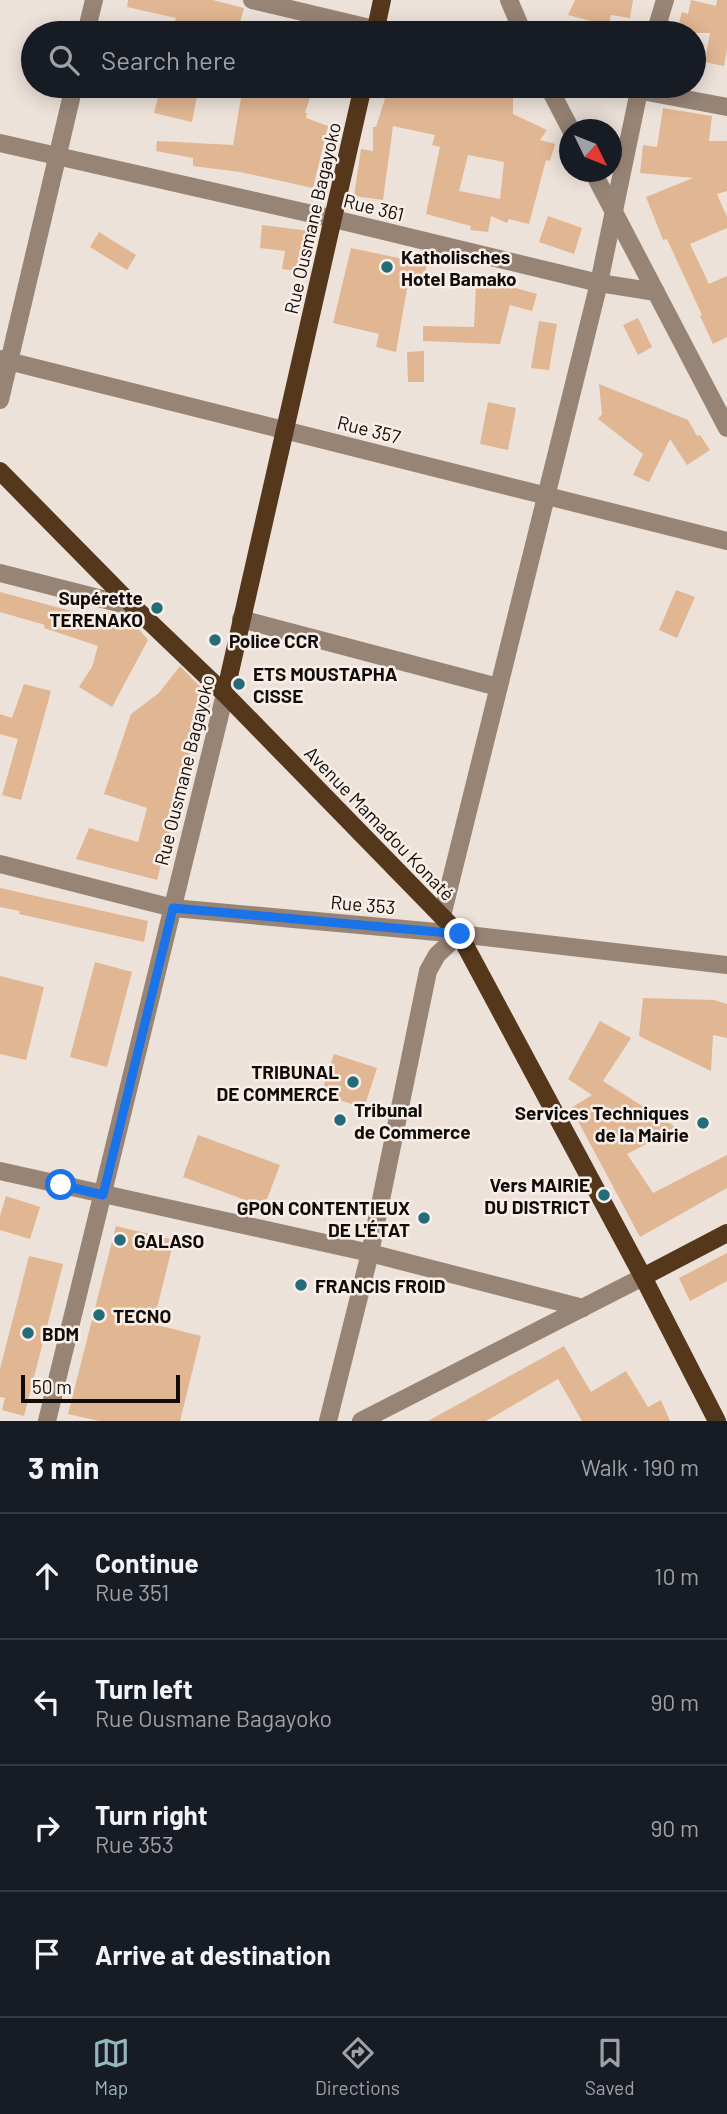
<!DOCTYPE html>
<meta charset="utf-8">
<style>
body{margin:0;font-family:Barlow,sans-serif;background:#242831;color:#f1f3f6}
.compass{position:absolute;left:559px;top:119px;width:63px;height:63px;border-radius:50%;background:#171b24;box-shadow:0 4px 18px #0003;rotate:133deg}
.scale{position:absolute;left:21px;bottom:18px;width:159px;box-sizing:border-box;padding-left:7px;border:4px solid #0f0c09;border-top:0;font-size:19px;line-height:24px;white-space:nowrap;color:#0f0c09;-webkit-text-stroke:5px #f9efe8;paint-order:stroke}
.stop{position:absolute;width:21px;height:21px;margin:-16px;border:5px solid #1a73e8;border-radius:50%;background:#fff}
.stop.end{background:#1a73e8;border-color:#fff;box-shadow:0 2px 7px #0008}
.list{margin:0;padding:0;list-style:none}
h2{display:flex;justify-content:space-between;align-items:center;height:91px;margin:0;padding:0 28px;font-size:30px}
h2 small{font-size:23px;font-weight:400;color:#9ea1a6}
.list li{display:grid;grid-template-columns:46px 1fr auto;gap:21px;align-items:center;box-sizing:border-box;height:126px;padding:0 28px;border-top:2px solid #363941}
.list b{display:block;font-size:26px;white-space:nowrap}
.list p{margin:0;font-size:23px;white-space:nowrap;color:#9ea1a6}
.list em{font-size:23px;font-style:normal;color:#9ea1a6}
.icon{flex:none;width:38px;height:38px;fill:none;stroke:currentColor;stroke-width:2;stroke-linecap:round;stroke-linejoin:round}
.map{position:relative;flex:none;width:727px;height:1421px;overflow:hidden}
.search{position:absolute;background:#171b24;box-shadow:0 4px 18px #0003;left:21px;right:21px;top:21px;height:77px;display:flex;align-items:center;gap:18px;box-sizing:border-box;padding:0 24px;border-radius:38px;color:#9ea1a6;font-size:26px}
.sheet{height:595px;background:#171b24}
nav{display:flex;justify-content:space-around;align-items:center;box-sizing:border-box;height:98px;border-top:2px solid #363941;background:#171b24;font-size:19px;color:#9ea1a6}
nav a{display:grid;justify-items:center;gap:4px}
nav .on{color:#95b6be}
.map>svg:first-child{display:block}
.building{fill:#e1b692;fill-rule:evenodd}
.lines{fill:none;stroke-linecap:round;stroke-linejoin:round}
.minor{stroke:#978475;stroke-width:18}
.major{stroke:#55371c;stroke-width:18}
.route{stroke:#1a73e8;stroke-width:9}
.poi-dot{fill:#256c79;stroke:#f9efe8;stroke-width:2.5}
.labels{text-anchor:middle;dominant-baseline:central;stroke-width:5;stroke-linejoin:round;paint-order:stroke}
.street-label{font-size:19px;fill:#0f0c09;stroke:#f9efe8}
.poi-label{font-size:19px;font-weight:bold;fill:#0f0c09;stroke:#f9efe8;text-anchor:start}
</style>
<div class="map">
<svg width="727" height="1421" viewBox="0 0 727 1421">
<rect width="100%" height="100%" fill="#ece2da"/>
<g class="building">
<path d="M128 0H213L244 8 237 33H170L176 18 127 7Z"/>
<path d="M575 0H633L630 18 611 15 609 26 568 15Z"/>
<path d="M691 0 716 6 717 0H727V49L724 66 705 62 710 33H676L682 12 688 14Z"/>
<path d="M161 86H199L192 122 154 113Z"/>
<path d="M243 86H296L312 91 305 113H307L306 118 328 126 313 188 240 172 193 166V158L156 151 157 141 233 145Z"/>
<path d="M389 86H448L488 91V86H513V114L547 130 540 140 555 144 550 161 546 160 529 224 509 219 507 223 491 216 488 232 470 230 471 226 426 214 440 147 432 145 435 135 393 126 383 200 354 196 361 149 373 151V127H376ZM468 155 504 162 500 199 459 191Z"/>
<path d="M663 108 712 116 709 141H727V191L717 194 727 217V228L690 244 709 284 727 276V337L713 344 700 316 702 315 667 239 663 240 646 197 693 178 640 173 643 145 657 147Z"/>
<path d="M548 216 582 228 574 254 539 242Z"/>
<path d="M262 225 310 231 303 272 282 269 285 251 260 248Z"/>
<path d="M99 232 136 255 127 270 90 247Z"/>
<path d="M351 248 427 264 421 286 408 283 396 352 376 347 379 334 333 323Z"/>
<path d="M497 283 537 294 532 311 510 305 500 344 423 341V326L474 327 476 284 497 285Z"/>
<path d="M638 318 652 347 638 355 623 325Z"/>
<path d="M539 321 557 324 549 370 531 368Z"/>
<path d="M424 351V382H408L407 352Z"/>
<path d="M599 384 688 420 697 436 700 435 710 450 687 465 670 439 649 482 633 475 643 454 598 419 602 414Z"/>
<path d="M488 402 516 408 508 450 480 444Z"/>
<path d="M676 590 695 597 677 638 659 630Z"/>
<path d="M0 592 105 620 107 612 129 618 132 621 148 640 112 707 79 687 92 667 98 646 44 628 45 625 0 612Z"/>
<path d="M180 666 212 699 204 729 195 734 157 880 76 859 89 828 138 842 147 808 104 794 131 714 159 693Z"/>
<path d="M24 684 51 691 21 800 2 795 18 739 0 734V714L12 718Z"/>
<path d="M0 888 148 921 144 942 19 914 20 911 0 907Z"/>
<path d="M95 962 132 972 107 1067 70 1057Z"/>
<path d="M0 976 44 987 26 1060 0 1054Z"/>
<path d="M643 998 714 1000 727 1004V1038L713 1035 711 1071 639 1036Z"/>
<path d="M600 1021 631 1038 603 1081 677 1128 627 1154 653 1193 727 1155V1188L640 1237 571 1108 592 1095 568 1079Z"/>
<path d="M334 1054 377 1068 364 1108 321 1094Z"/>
<path d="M198 1135 280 1165 264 1207 183 1177Z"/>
<path d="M6 1196 40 1207 30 1239 0 1230V1216Z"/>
<path d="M116 1226 174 1240 153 1324 201 1336 180 1421H99L68 1414Z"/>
<path d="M727 1253V1281L690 1301 679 1278Z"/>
<path d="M29 1256 63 1264 24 1416 2 1410 5 1398 0 1397V1369Z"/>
<path d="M564 1346 591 1392 626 1371 648 1407 661 1400 670 1421H582L558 1379 486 1421H428Z"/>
</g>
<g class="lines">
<g class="minor">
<path d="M252 0 391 33"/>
<path d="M509 0 523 33"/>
<path d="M86 33 94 0"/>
<path d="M655 33 665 0"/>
<path d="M548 86 571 130"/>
<path d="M615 86 727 107"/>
<path d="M0 143 334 219 599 283 656 292"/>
<path d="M593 172 727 428"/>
<path d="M0 359 727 541"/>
<path d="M0 400 74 86"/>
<path d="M0 573 134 607"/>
<path d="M241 619 498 687"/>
<path d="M0 864 173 908 459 934 727 965"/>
<path d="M442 916 599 283 640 86"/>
<path d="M0 1171 370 1253 583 1308"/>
<path d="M47 1421 225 694"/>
<path d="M328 1421 370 1253 428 971 437 955 459 934"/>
<path d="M361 1421 643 1277"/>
</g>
<g class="major">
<path d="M375 33 382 0"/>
<path d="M0 471 134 607 225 694 459 934 643 1277 717 1421"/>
<path d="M225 694 363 86"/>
<path d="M643 1277 727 1233"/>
</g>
</g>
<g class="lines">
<path class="route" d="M61 1185 103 1195 173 908 460 934"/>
</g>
<g class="poi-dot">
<circle cx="387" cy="267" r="7"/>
<circle cx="157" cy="608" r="7"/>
<circle cx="215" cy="640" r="7"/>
<circle cx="239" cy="684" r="7"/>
<circle cx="353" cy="1082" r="7"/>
<circle cx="340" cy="1120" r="7"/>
<circle cx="703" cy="1123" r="7"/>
<circle cx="604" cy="1195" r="7"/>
<circle cx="424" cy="1218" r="7"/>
<circle cx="120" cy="1240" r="7"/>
<circle cx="301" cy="1285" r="7"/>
<circle cx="99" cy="1315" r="7"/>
<circle cx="28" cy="1333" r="7"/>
</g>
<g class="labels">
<g class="street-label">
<text transform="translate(374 207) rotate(14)">Rue 361</text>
<text transform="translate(312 218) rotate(-77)">Rue Ousmane Bagayoko</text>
<text transform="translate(369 429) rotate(14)">Rue 357</text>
<text transform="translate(184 770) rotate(-76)">Rue Ousmane Bagayoko</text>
<text transform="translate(380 823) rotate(46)">Avenue Mamadou Konaté</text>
<text transform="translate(363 904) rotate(5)">Rue 353</text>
</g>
<g class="poi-label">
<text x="401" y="256">Katholisches<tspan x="401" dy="22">Hotel Bamako</tspan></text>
<text x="143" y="597" text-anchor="end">Supérette<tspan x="143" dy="22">TERENAKO</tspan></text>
<text x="229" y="640">Police CCR</text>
<text x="253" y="673">ETS MOUSTAPHA<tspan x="253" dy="22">CISSE</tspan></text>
<text x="339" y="1071" text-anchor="end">TRIBUNAL<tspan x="339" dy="22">DE COMMERCE</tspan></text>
<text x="354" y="1109">Tribunal<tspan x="354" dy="22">de Commerce</tspan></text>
<text x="689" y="1112" text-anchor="end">Services Techniques<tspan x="689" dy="22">de la Mairie</tspan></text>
<text x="590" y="1184" text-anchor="end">Vers MAIRIE<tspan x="590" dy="22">DU DISTRICT</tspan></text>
<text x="410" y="1207" text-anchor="end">GPON CONTENTIEUX<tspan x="410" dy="22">DE L'ÉTAT</tspan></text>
<text x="134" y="1240">GALASO</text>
<text x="315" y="1285">FRANCIS FROID</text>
<text x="113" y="1315">TECNO</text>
<text x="42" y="1333">BDM</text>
</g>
</g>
</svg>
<svg class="compass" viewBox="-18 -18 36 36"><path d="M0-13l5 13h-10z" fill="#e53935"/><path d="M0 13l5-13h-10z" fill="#9ea1a6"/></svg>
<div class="scale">50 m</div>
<div class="stop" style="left:61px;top:1185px"></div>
<div class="stop end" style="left:460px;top:934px"></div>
<div class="search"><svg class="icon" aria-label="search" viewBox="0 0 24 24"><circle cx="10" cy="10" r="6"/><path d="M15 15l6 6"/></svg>Search here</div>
</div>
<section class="sheet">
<h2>3 min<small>Walk · 190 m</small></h2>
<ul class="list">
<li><svg class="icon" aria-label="ahead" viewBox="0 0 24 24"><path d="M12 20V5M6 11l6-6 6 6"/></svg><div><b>Continue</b><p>Rue 351</p></div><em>10 m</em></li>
<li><svg class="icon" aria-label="left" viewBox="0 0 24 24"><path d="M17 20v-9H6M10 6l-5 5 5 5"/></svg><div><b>Turn left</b><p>Rue Ousmane Bagayoko</p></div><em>90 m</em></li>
<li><svg class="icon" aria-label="right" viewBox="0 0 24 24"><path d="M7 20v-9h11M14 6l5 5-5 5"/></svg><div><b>Turn right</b><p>Rue 353</p></div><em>90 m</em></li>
<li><svg class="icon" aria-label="arrive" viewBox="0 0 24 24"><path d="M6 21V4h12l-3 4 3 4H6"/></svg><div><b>Arrive at destination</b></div></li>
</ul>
</section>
<nav>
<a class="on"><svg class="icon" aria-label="map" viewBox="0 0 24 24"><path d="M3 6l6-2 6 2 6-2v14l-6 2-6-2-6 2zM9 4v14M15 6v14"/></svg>Map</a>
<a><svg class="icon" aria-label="directions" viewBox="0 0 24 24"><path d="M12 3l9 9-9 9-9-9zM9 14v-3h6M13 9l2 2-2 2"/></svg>Directions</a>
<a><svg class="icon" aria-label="saved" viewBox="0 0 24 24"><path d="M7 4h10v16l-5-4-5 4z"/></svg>Saved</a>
</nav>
